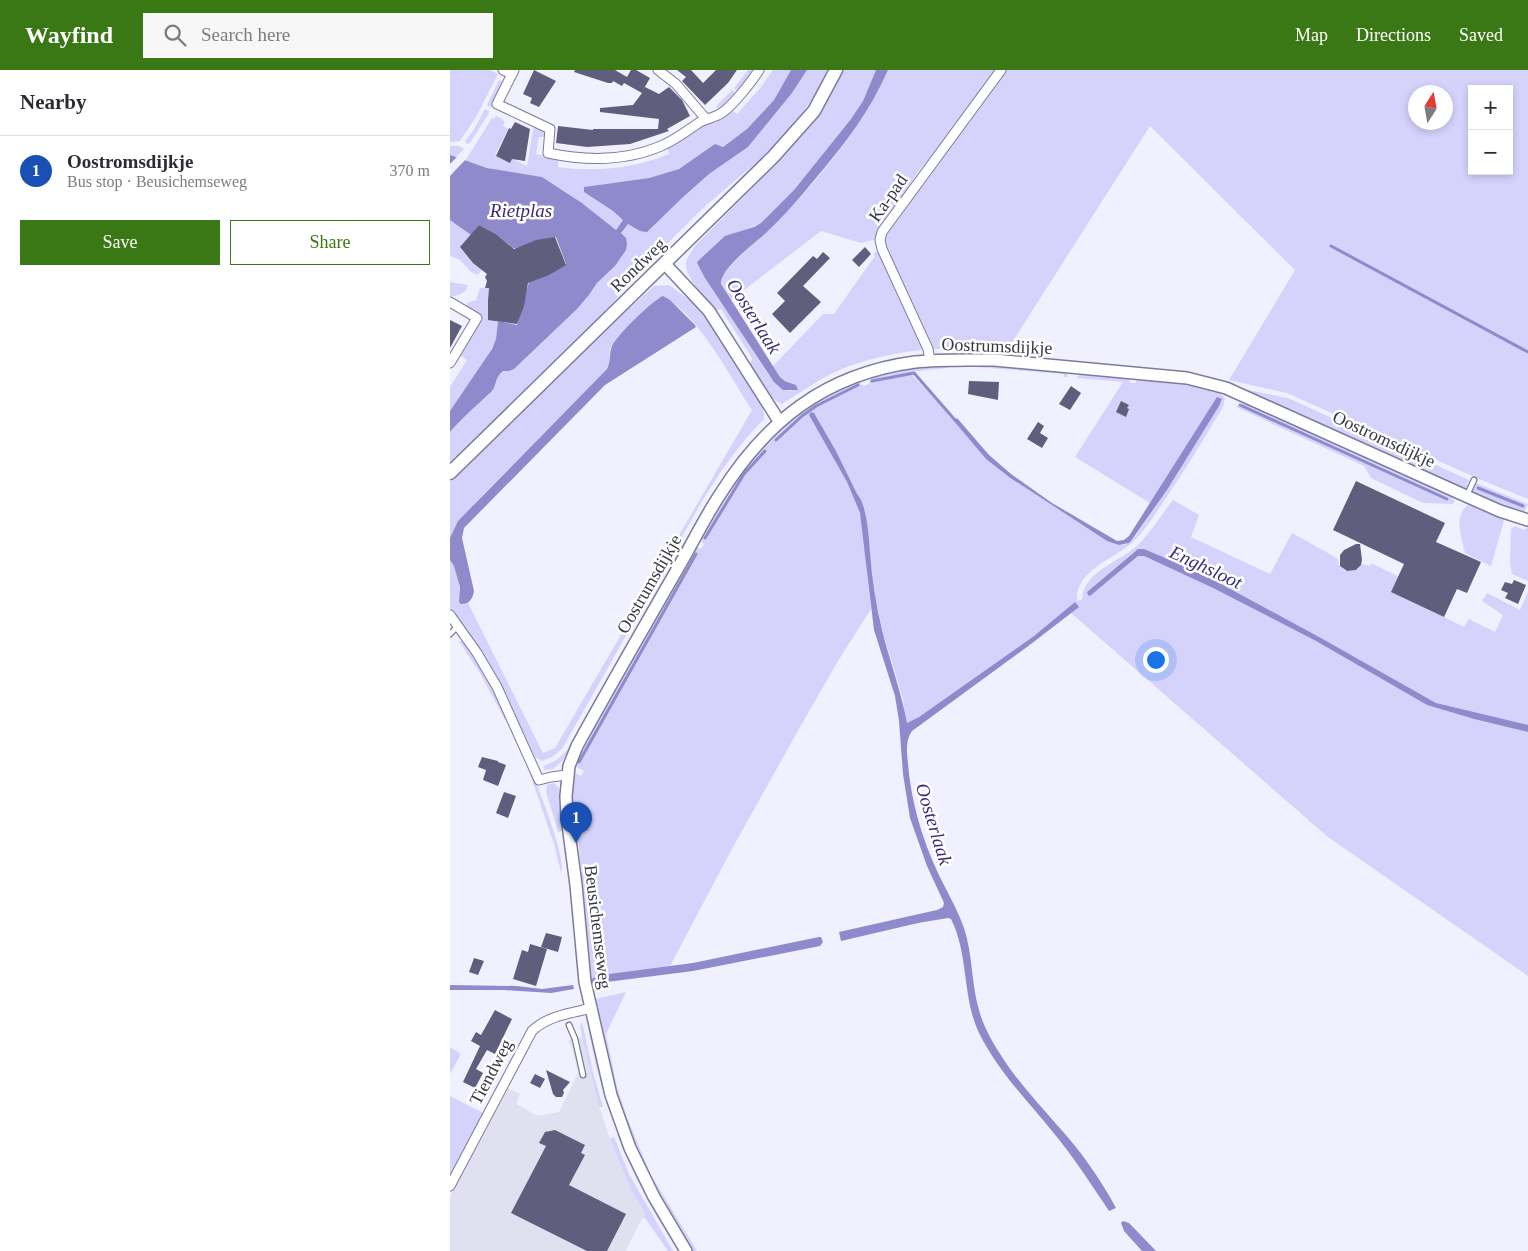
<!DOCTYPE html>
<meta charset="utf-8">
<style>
body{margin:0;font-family:Georgia,serif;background:#f7f7f7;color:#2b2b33}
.controls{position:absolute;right:15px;top:15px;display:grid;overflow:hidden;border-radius:0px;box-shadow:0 2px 8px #0003}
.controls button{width:45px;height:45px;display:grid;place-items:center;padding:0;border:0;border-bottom:1px solid #e1e1e2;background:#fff;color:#2b2b33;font:25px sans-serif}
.compass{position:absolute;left:958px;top:15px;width:45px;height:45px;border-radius:50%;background:#fff;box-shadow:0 2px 8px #0003;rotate:11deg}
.you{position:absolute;left:705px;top:589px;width:18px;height:18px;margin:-12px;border:4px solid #fff;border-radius:50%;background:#1a73e8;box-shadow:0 0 0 8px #1a73e833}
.badge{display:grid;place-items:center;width:32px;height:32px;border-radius:50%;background:#397814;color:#fff;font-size:16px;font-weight:700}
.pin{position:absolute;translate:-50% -41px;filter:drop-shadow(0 1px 2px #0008)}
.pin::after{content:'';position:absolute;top:26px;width:18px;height:15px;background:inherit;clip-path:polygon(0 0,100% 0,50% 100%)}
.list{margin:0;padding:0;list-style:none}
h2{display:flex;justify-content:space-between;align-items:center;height:65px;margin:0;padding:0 20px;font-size:21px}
h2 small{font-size:16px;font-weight:400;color:#7c7c81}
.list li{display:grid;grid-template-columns:32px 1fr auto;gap:15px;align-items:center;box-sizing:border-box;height:70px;padding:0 20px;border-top:1px solid #e1e1e2}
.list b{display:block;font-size:19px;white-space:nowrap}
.list p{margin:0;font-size:16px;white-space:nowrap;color:#7c7c81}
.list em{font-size:16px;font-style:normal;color:#7c7c81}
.actions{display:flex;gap:10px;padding:15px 20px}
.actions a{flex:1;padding:11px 0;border:1px solid #397814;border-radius:0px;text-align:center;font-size:18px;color:#397814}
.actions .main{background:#397814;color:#fff}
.icon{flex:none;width:28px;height:28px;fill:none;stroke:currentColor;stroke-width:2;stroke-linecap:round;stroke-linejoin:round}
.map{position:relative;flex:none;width:1078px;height:1181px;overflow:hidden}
header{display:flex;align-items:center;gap:30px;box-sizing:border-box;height:70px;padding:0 25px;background:#397814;color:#fff}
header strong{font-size:24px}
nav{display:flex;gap:28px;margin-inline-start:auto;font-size:18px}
.search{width:350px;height:45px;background:#f7f7f7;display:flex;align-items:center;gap:12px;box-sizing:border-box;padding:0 18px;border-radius:0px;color:#7c7c81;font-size:19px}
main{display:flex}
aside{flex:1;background:#fff}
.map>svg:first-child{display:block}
.built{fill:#e0e0f1}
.green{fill:#d5d3fc;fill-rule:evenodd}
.water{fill:#8f8acb}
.pier{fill:#f0f0ff}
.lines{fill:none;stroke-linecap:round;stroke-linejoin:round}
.stream{stroke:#8f8acb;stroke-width:3}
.building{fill:#605e7d}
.service-casing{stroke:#7d7b9b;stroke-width:7}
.minor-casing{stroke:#7d7b9b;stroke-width:11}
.tertiary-casing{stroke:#7d7b9b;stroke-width:14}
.secondary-casing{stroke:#7d7b9b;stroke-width:15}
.service{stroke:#fff;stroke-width:4.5}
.minor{stroke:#fff;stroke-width:9}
.tertiary{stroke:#fff;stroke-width:11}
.secondary{stroke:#fff;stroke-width:12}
.labels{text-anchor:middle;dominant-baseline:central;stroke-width:5;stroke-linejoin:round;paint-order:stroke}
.street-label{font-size:18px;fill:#383745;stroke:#fff}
.water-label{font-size:19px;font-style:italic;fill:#3a2c78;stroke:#fff}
</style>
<header>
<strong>Wayfind</strong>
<div class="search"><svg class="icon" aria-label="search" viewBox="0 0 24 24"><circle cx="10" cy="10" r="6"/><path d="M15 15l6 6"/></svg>Search here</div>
<nav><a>Map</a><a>Directions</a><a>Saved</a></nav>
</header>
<main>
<aside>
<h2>Nearby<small></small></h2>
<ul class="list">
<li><span class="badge" style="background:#1a4fb4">1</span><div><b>Oostromsdijkje</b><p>Bus stop · Beusichemseweg</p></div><em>370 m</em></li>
</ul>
<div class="actions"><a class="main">Save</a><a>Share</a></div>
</aside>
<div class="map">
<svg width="1078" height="1181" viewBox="0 0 1078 1181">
<rect width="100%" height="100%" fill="#f0f0ff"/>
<path class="built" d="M132 967 148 1033 160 1069 181 1120 195 1143 176 1181H0V1126L56 1017 70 1024 66 1034 88 1046 109 1042 128 1003 122 978 118 971Z"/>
<g class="green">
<path d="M0 0H39L48 4 26 47 10 71 0 72Z"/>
<path d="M298 0H304L287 21 284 18Z"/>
<path d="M323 0H341L324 30 297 59 273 77 265 75 229 99 199 108 134 117V122L163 141 173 150 166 160 132 133 92 107 52 102 15 91 42 48 44 49 46 46 52 49V50L55 52 53 56 58 59 45 85 59 91 61 88 77 96 83 60 86 55 94 61 96 67H89L86 84 108 89V97C147 102 182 99 219 84L217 76 256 53H266L280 39 287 44 311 17Z"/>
<path d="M357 0H379C363 31 342 60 316 84 292 106 265 126 242 149 206 184 173 222 138 259 94 306 46 349 0 394V362C13 347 27 335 41 322 48 315 43 310 53 301H59L64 299 127 239 139 225 147 213 165 196 176 180 170 163 178 154 190 161 231 129 259 104 298 77 342 23Z"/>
<path d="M393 0H426L413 31 401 49 344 120 311 153 297 159 247 193 318 304 331 318 339 321 348 319 346 315 332 309 323 296 373 244H384L425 186 423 184 429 180 473 276 471 280C441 284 413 289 385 302 367 311 349 323 332 334L323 329 300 295 302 288 271 239 266 241C259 232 234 206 236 194 236 188 242 181 245 176L336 83 377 30Z"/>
<path d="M438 0H548L485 84C468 98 459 116 448 135 442 146 434 157 427 169L411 173 371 161 281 230 271 214 272 206C285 188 304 175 319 160 366 113 410 61 438 0Z"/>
<path d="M555 0H1078V429L1029 409 837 323 779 310 845 200 700 56 556 282 530 279H482L434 174 435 164 442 153ZM1022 19H1059V101H1022ZM966 22H996V52H966Z"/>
<path d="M49 10 53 12V15L41 38 37 35Z"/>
<path d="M282 20 286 23 268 41 266 36Z"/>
<path d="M35 39 39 41 38 45 20 73 17 74 15 71 23 61Z"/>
<path d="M0 76H9L14 79 6 87 0 85Z"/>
<path d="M0 150 21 165 10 178 32 200 28 205 21 202 10 190 0 186Z"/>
<path d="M0 212 18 215C16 224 8 225 0 227Z"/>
<path d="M219 215 245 234 254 244 310 332 314 343V349C289 374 269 403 251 433L112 679 102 687 92 691 85 687 55 623 37 592 0 538V490C9 501 11 518 9 532L13 535 18 533 93 683 105 678 302 340C282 310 245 238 211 227 200 235 168 264 162 275 158 282 161 291 157 299L27 431 0 468V410L130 283 204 216Z"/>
<path d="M30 218H39L38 230 48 251 46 269 36 290 0 341V317L17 290 10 285 32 245 17 236V233L26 230Z"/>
<path d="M496 295 497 298 459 302 498 342 536 389 559 407 657 471 673 475 679 473 685 467 717 420 772 330 703 435 625 387 673 312 626 308 632 302 679 307 680 313H686L687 308 728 313 771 324 775 328 773 337C754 369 735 400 714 431 705 444 696 459 685 470 666 489 625 499 627 531L632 530C633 500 672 492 690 473 702 460 712 444 723 430L749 445 741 467 820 504 842 463 887 488 889 495 895 501 907 500 912 494 920 496 921 493 950 507 944 522 1014 557 1019 549 1045 562 1053 545 1032 531 1037 523 1070 540 1078 522V658L1014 643 986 633 871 568 754 504 706 484 685 481 637 522 640 526 688 486H694L763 518 866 571 977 635 1024 649 1078 662V906L878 767 621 543 628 537 625 532 584 566 469 647 456 654 453 629 432 559 425 525 414 440 386 381 362 342 359 345 397 412 410 443 413 457 421 539 388 591 350 657 283 777 220 896 151 905 141 909 136 848 129 803 132 802 127 763H123L120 718 123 702 131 706 134 701 124 696 133 675 244 478 246 477 251 479 254 474 249 469C291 399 329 343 407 311L414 316 419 314V312L422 306 456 298Z"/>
<path d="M508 295 560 296 618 302 617 307H614V304L526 297H507Z"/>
<path d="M787 318 838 328 1019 410 1016 418 1012 419Z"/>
<path d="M796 332 999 424 1005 431 1003 434 973 433 921 408 914 396 786 337Z"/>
<path d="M312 359 276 405 256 436 113 690 103 699 95 700 93 697 94 696 107 690 117 680 255 435 285 390Z"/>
<path d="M1026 413 1078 434 1075 440 1072 443 1024 424 1023 420Z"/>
<path d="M1018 435 1025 436 1055 447 1041 496 1015 483C1012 468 1003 446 1018 435Z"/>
<path d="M1065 456 1074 460 1078 457V511L1062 504 1060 493 1061 459Z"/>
<path d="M9 571H13L35 604 57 645 55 650 31 605Z"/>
<path d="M82 703C89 719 117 790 111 803L104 774 80 704Z"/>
<path d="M104 713 109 718 113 761 108 762 96 722 97 715Z"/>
<path d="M176 922 156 964 167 1017 178 1050 201 1105 247 1181H242C222 1147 200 1113 185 1077 166 1029 156 979 145 929Z"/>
<path d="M132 952 143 1002 153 1037H149L132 967 130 956Z"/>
<path d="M138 958H140L142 965 158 1032 157 1034 146 996Z"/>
<path d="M0 977 11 984 0 1004Z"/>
<path d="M0 1026 35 1044 0 1109Z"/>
<path d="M167 1064H169L197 1125 230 1181H228C204 1143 182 1105 167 1064Z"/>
<path d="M164 1067 179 1104 223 1181H218L195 1148H193L195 1143 181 1120 160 1069Z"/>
</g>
<g class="water">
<path d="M341 0H357L342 23 298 77 259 104 231 129 197 162 190 161 178 154 171 163 176 168 177 174 176 180 165 196 147 213 139 225 127 239 84 280 64 299 59 301H53C43 310 48 315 41 322 27 335 13 347 0 362V341L42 279 46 269 48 251 67 255 79 212 116 194 106 167 66 178H63L46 164 29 155 21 165 0 150V85L37 98 92 107 132 133 166 160 173 150 163 141 134 122V117L199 108 229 99 265 74 273 77 297 59 324 30Z"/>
<path d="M426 0H438C420 41 395 74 366 108 351 126 335 145 318 161 307 172 269 199 271 214L330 307 335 311 346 315 348 320H333L324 312 255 208 247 193 248 191 275 166 304 157 311 153 344 120 401 49 413 31Z"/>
<path d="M213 226 220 230 245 255 246 257 155 315 14 458 12 468 24 521C23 528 19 535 11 534L9 532 10 517 4 496 0 490V468L8 451 157 299C161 291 159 283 162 276 166 266 203 230 213 226Z"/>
<path d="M767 327 772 329 769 336 717 420 681 471 679 473 669 475 657 471 559 407 536 389 504 351 507 348 539 385 561 404 602 433 667 471 674 470 679 466Z"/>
<path d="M361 342 364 343 386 381 407 424C417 434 419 469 420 483 422 509 426 535 432 560 440 592 451 621 457 653L469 647 584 566 625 532 629 537 577 577 462 661C455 671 457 683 458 694 461 731 472 769 488 803 497 822 507 838 514 858 523 885 521 913 529 940 533 956 543 973 552 987 568 1012 588 1033 607 1055 630 1080 650 1108 666 1138L659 1141C641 1114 623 1086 602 1061 576 1029 548 1001 529 963 512 927 519 885 501 849L498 848 468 853 391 871 389 862 487 840 493 837 494 833 477 796 460 748 453 704 449 651 445 626 424 560 410 443 397 412 359 345Z"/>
<path d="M688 479H694L753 504 871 568 986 633 1078 655V662L1024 649 977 635 866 571 763 518 694 486H688L640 526 638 525 637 522Z"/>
<path d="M369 867H371L373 872 370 876 243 901 149 913V915L143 917 141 909 151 905 243 893Z"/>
<path d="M0 915 67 916 92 919 123 915 124 919 101 923 54 920H0Z"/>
<path d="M673 1151 679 1153 706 1181H692L674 1161 671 1153Z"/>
</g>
<path class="pier" d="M8 86 16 89 0 106V94Z"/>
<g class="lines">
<g class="stream">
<path d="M881 176 1078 282"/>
<path d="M422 311 464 303 505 350"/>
<path d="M790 335 997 429"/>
<path d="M326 370 352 346 366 336 408 315"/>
<path d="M1028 418 1073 436"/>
<path d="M255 468 294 404 315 381"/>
<path d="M129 692 246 484"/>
</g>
</g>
<g class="building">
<path d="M84 0 106 11 89 37 80 33 82 28 73 24Z"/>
<path d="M125 0H165L177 7 181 0H186L200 8 192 22 195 17 209 24 219 17 232 30 240 46 217 59 219 61 180 74 137 77 106 73 108 56 143 60V59H208L209 49 150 42V38L183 35 192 23 174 13 172 16 163 11 162 13H158L124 2Z"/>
<path d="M227 0H241L253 13 266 0H287L278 13 255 35 232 11 236 7Z"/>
<path d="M65 52 80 59 75 91 62 89 60 93 46 86 59 58 61 59Z"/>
<path d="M29 155 46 164 64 179 86 170 105 167 116 195 99 205 78 213 74 236 67 254 38 250V230L39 218H35L37 211 35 207 37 204 23 193 10 177Z"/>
<path d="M415 177 421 184 409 197 402 190Z"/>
<path d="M373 182 380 188 353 216 371 232 340 263 322 244 335 231 327 223 363 186 367 189Z"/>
<path d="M0 250 12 256 0 278Z"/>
<path d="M519 311 549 312 548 330 518 324Z"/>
<path d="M621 316 631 323 620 340 609 334Z"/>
<path d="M671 331 679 335 677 338 679 339 676 347 666 342Z"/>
<path d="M588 352 594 356 590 363 598 368 592 378 577 369Z"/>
<path d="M906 411 995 453 986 472 1031 492 1017 523 1007 519 994 547 941 522 954 494 883 460Z"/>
<path d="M906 474H910L912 490 911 495 906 500 897 501 890 496V485L894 480Z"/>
<path d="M1064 510 1076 515 1068 534 1055 528 1058 523 1051 520 1055 512 1062 514Z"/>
<path d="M32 687 48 691V692L56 695 48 716 33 710 36 700 28 697Z"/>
<path d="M54 722 66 726 58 748 46 743Z"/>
<path d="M96 863 112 867 108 882 91 877Z"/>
<path d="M80 874 97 879 86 916 63 909 72 880 78 882Z"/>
<path d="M24 888 34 891 28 905 19 902Z"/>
<path d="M45 940 62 949 45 984 37 980 26 999 33 1003 25 1018 13 1012 30 976 21 971 26 962 31 965Z"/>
<path d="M96 1000 120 1012 113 1020 114 1023 112 1027H106L103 1024Z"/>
<path d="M85 1004 95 1009 90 1018 80 1013Z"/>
<path d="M105 1060 135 1075 131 1083 135 1085 119 1115 176 1144 157 1181H137L61 1143 96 1076 89 1073 95 1062Z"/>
</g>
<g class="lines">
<defs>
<g id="service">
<path d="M1017 425 1024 410"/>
<path d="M0 564 8 556"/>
<path d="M119 955 125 969 133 1005"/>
</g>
<g id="minor">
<path d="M53 0 62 4"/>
<path d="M64 0 47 34 100 59 98 83C136 91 174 92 211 76 225 70 238 60 250 52 256 49 262 48 268 45 280 40 302 11 309 0"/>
<path d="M208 0 226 14 256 49"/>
<path d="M0 232 27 248 0 293"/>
<path d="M480 291 478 279 432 179 430 170 432 162 551 0"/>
<path d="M0 545 27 583 47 617 89 710 101 707 117 705"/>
<path d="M0 1116 82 961C97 946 121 943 142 938"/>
</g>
<g id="tertiary">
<path d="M215 194 259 241 329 351"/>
<path d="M236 1181 204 1127 180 1078 161 1025 135 912 126 815 117 747 116 726 119 696 127 676C160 616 194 557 228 498 242 474 254 449 269 426 316 351 375 304 465 292 491 289 518 290 544 290L737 308 776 318 1016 426 1050 441 1078 450"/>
</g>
<path id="secondary" d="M0 403 323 87 364 41 386 0"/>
</defs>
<use href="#service" class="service-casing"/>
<use href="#minor" class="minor-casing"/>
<use href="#tertiary" class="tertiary-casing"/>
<use href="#secondary" class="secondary-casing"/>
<use href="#service" class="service"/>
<use href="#minor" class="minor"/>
<use href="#tertiary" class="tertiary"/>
<use href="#secondary" class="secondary"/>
</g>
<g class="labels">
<g class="street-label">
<text transform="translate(438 128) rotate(-55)">Ka-pad</text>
<text transform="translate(188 195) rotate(-44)">Rondweg</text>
<text transform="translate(547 276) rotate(2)">Oostrumsdijkje</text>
<text transform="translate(934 369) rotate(25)">Oostromsdijkje</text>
<text transform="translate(199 514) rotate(-60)">Oostrumsdijkje</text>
<text transform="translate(148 857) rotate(83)">Beusichemseweg</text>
<text transform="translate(41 1002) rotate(-62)">Tiendweg</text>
</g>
<g class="water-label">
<text x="71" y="140">Rietplas</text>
<text transform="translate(304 246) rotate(58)">Oosterlaak</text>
<text transform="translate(756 497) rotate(25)">Enghsloot</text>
<text transform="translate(484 754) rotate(73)">Oosterlaak</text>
</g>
</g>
</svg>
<div class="controls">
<button>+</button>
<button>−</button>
</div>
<svg class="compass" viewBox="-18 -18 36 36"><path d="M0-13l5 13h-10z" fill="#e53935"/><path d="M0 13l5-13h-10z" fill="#7c7c81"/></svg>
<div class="you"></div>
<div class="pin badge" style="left:126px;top:773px;background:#1a4fb4">1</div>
</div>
</main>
